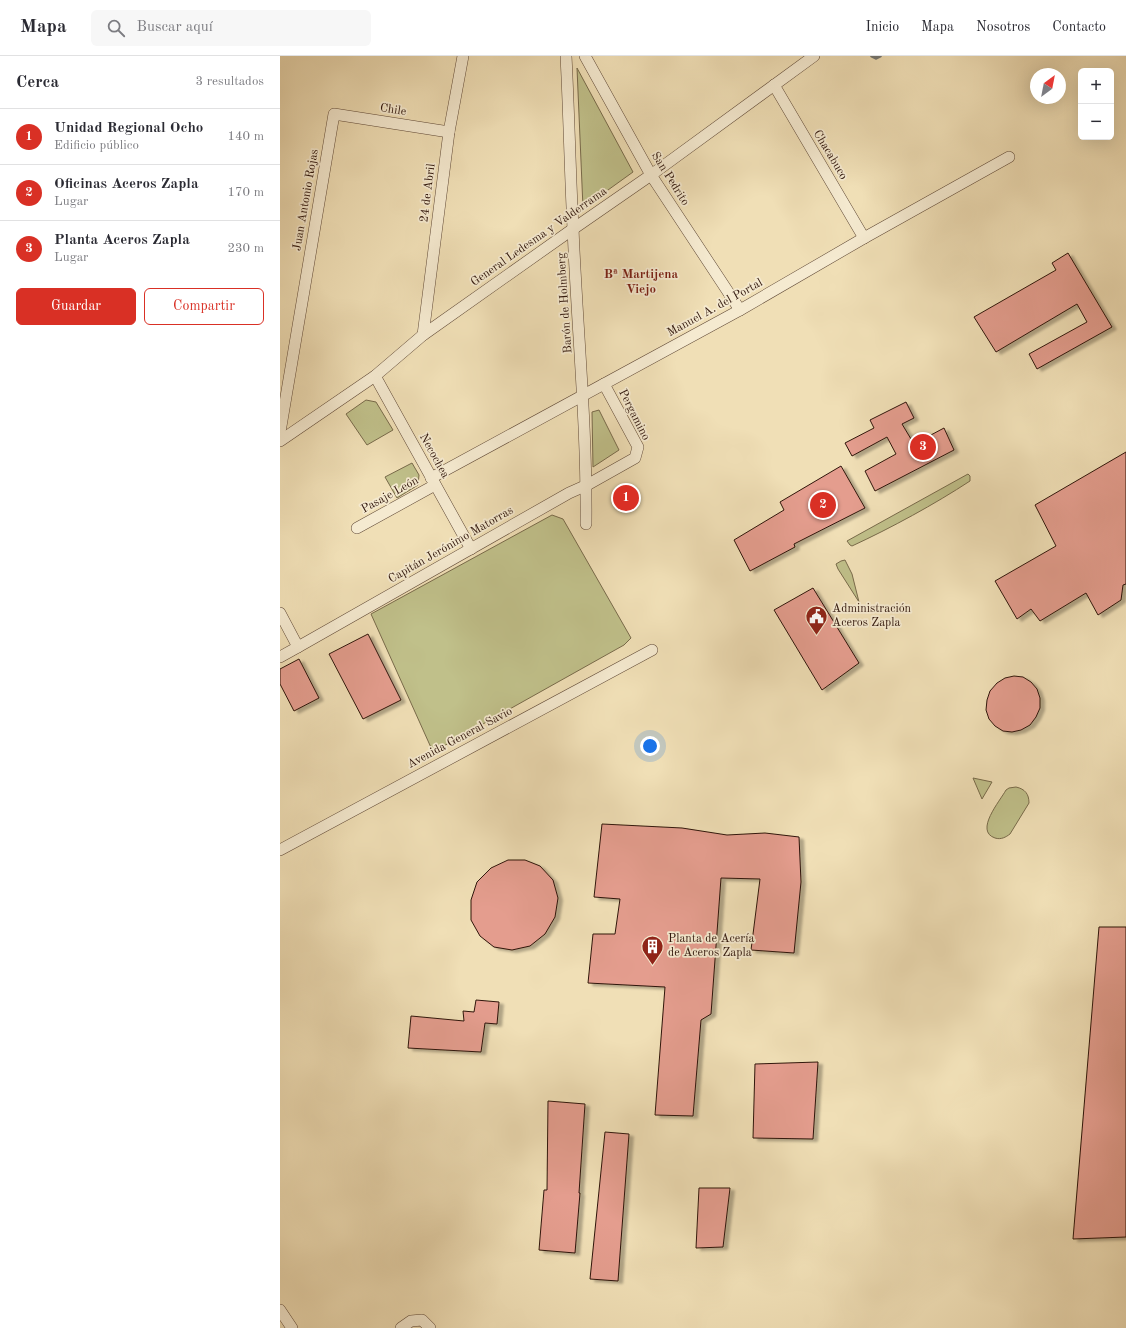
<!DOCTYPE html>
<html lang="es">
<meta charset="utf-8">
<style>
body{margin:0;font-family:"Old Standard TT",serif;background:#f7f7f7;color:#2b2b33}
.controls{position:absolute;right:12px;top:12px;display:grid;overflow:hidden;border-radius:6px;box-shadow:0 4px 16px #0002}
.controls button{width:36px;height:36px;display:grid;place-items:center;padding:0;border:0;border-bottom:1px solid #e1e1e2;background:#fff;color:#2b2b33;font:20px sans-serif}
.compass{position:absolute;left:750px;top:12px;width:36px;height:36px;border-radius:50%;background:#fff;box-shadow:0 4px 16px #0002;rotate:32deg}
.you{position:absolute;left:370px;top:690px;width:14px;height:14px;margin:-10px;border:3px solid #fff;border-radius:50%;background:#1a73e8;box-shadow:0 0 0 6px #1a73e833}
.badge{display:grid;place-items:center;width:26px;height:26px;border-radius:50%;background:#d93025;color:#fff;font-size:13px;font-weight:700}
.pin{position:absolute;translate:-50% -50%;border:2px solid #fff;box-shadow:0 1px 4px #0006}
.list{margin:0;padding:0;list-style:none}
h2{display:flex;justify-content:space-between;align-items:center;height:52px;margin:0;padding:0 16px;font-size:17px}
h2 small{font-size:13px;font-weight:400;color:#7c7c81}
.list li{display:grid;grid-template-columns:26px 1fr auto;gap:12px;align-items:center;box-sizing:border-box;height:56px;padding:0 16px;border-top:1px solid #e1e1e2}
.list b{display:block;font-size:15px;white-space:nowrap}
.list p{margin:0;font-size:13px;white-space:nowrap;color:#7c7c81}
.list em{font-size:13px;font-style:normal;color:#7c7c81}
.actions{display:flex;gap:8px;padding:12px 16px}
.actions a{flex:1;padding:9px 0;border:1px solid #d93025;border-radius:6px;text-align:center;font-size:14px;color:#d93025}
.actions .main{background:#d93025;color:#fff}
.icon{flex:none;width:22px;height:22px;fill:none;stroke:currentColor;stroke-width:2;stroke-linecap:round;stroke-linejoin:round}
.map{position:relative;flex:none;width:846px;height:1272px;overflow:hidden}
header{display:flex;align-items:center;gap:24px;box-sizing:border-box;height:56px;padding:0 20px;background:#fff;border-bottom:1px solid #e1e1e2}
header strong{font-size:19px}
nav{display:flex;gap:22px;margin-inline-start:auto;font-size:14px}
.search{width:280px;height:36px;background:#f7f7f7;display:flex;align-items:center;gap:10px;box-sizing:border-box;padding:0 14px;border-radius:6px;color:#7c7c81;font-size:15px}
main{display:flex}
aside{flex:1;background:#fff}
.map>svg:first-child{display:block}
.green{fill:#c0c08a;stroke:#786a4a}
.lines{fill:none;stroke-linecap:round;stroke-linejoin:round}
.stream{stroke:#737774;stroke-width:3.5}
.building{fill:#e49d8e;stroke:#2f150b;filter:url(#shadow)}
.minor-casing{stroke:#5f4836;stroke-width:12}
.minor{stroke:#f5ead0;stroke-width:11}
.labels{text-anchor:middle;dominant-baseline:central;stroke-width:3.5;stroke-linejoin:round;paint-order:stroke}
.street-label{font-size:12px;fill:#2f150b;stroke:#f5ead0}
.poi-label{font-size:12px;fill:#2f150b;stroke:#f5ead0;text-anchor:start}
.neighbourhood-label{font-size:13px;font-weight:bold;fill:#7a1f14;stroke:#f5ead0}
</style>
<header>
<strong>Mapa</strong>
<div class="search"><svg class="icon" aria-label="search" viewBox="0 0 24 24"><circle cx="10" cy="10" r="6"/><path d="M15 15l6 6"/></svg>Buscar aquí</div>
<nav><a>Inicio</a><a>Mapa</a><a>Nosotros</a><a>Contacto</a></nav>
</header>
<main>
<aside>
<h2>Cerca<small>3 resultados</small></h2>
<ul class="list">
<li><span class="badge">1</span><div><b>Unidad Regional Ocho</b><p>Edificio público</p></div><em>140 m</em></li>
<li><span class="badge">2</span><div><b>Oficinas Aceros Zapla</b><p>Lugar</p></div><em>170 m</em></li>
<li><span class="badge">3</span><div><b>Planta Aceros Zapla</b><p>Lugar</p></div><em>230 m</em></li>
</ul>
<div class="actions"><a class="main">Guardar</a><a>Compartir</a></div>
</aside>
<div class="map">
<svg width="846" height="1272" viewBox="0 0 846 1272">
<defs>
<filter id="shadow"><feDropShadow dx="4.5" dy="2.5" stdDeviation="1" flood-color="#0004"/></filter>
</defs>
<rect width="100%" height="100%" fill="#f0dfb6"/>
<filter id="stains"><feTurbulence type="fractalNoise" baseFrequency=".005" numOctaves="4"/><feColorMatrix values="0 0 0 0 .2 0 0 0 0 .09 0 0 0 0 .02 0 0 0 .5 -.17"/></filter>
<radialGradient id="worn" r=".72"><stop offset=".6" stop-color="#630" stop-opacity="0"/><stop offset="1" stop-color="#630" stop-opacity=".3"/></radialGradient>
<g class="green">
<path d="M297 12 353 116 303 152Z"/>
<path d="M86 344 96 346 113 374 87 389 66 358Z"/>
<path d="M319 354 339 394 313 411 312 356Z"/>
<path d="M132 407 139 419 138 429 117 442 105 421Z"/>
<path d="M688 418 690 420V425C655 448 611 472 572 490L570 489 567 485Z"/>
<path d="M272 459 283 463 351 582 344 589 153 696 91 558Z"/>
<path d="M565 504 572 518 579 546 558 513 556 508 561 505Z"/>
<path d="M693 722 712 726 702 743Z"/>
<path d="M736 731C745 733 749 738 749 747L730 778C726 781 721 784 715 782 694 775 720 745 726 734L729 732Z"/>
</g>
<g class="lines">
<path class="stream" d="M592 0 596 2 600 0"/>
</g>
<g class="building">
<path d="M788 197 832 271 757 313 749 298 807 266 797 248 716 296 694 261 776 214 772 207Z"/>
<path d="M626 346 634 362 622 368 634 388 664 372 674 394 595 435 585 415 616 398 607 381 572 400 565 387 594 372 590 364Z"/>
<path d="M846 396V528L843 529 841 544 818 559 806 537 760 565 751 553 737 563 715 525 776 490 755 449Z"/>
<path d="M561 410 585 452 514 488 515 491 470 515 454 484 504 454 500 446Z"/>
<path d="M533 532 579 607 542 634 494 554Z"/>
<path d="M88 578 121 644 83 663 49 598Z"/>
<path d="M19 603 39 642 14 655 0 628V613Z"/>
<path d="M734 620 743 621 751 626 757 633 760 642V652L756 661 750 669 741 674 732 676 723 675 715 670 709 663 706 654 707 644 710 635 717 627 725 622Z"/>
<path d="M322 768 402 772 447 779 485 777 519 781 521 826 514 897 471 894 480 823 441 822 431 958 421 964 413 1060 375 1059 385 931 308 927 313 878H335L340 843 314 841Z"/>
<path d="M228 804H245L260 810 273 824 278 842 275 861 265 878 250 890 232 894 214 891 200 880 191 864V844L197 826 211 812Z"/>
<path d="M819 871H846V1181L793 1183Z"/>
<path d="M196 944 219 946 217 968 205 967 201 996 128 992 131 960 184 965 183 955 194 956Z"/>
<path d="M538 1006 533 1083 473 1082 475 1008Z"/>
<path d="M268 1045 305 1048 299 1137H300L295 1197 259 1194 264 1134H267Z"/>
<path d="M325 1076 349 1078 338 1225 310 1223Z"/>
<path d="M419 1132H450L443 1191 416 1192Z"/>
</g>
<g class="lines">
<defs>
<g id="minor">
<path d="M286 0C289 57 290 115 293 172 297 271 307 369 306 468"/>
<path d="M305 0 371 119 460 254"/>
<path d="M494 29 584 182"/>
<path d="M143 279 169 76 183 0"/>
<path d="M95 320 191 493"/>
<path d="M0 376 54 58 169 76"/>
<path d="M0 385 95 320 143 279 293 173 371 119 534 0"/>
<path d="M151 422 460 254 584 182 729 101"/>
<path d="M77 472 155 429"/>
<path d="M0 557 18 591"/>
<path d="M0 601 18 591 289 437 307 429 355 402 358 391 324 328"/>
<path d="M0 794 372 594"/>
<path d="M0 1254 12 1272"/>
<path d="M121 1272 131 1265 142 1264 150 1272"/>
</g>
</defs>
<use href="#minor" class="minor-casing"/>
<use href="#minor" class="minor"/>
</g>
<defs>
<symbol id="civic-pin" viewBox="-11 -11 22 30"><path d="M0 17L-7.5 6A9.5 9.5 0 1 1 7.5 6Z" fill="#8f2418" stroke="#f5ead0"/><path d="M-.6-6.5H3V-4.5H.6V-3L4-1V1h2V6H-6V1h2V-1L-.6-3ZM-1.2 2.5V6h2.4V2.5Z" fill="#fff"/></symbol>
<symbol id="building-pin" viewBox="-11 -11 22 30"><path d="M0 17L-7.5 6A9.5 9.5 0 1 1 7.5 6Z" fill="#8f2418" stroke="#f5ead0"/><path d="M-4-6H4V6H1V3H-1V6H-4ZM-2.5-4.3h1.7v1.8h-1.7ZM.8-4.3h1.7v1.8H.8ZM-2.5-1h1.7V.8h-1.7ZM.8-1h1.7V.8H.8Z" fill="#fff"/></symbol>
</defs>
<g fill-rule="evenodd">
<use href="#civic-pin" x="524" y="548" width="25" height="34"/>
<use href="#building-pin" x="360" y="878" width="25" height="34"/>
</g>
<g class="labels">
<g class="street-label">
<text transform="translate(113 54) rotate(9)">Chile</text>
<text transform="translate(550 99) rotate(59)">Chacabuco</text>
<text transform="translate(390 123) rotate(58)">San Pedrito</text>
<text transform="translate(148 137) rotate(-83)">24 de Abril</text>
<text transform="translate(26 144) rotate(-80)">Juan Antonio Rojas</text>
<text transform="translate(259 181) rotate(-35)">General Ledesma y Valderrama</text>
<text transform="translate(285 247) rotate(-94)">Barón de Holmberg</text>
<text transform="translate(435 252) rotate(-29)">Manuel A. del Portal</text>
<text transform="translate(354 359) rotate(63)">Pergamino</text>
<text transform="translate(154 400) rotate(61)">Necochea</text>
<text transform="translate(110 439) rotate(-29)">Pasaje León</text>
<text transform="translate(171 489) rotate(-30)">Capitán Jerónimo Matorras</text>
<text transform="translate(180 682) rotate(-28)">Avenida General Savio</text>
</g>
<g class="poi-label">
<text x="552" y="553">Administración<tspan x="552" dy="14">Aceros Zapla</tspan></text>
<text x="388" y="883">Planta de Acería<tspan x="388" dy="14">de Aceros Zapla</tspan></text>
</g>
<g class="neighbourhood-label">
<text x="361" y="218">Bª Martijena<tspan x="361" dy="15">Viejo</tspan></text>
</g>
</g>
<rect width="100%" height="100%" filter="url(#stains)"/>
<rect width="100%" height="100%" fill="url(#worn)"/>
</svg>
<div class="controls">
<button>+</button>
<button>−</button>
</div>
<svg class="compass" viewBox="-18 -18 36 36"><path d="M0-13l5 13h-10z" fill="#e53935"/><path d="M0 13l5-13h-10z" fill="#7c7c81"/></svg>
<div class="you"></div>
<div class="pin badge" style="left:346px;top:442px">1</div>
<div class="pin badge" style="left:543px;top:449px">2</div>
<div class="pin badge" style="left:643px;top:391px">3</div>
</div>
</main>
